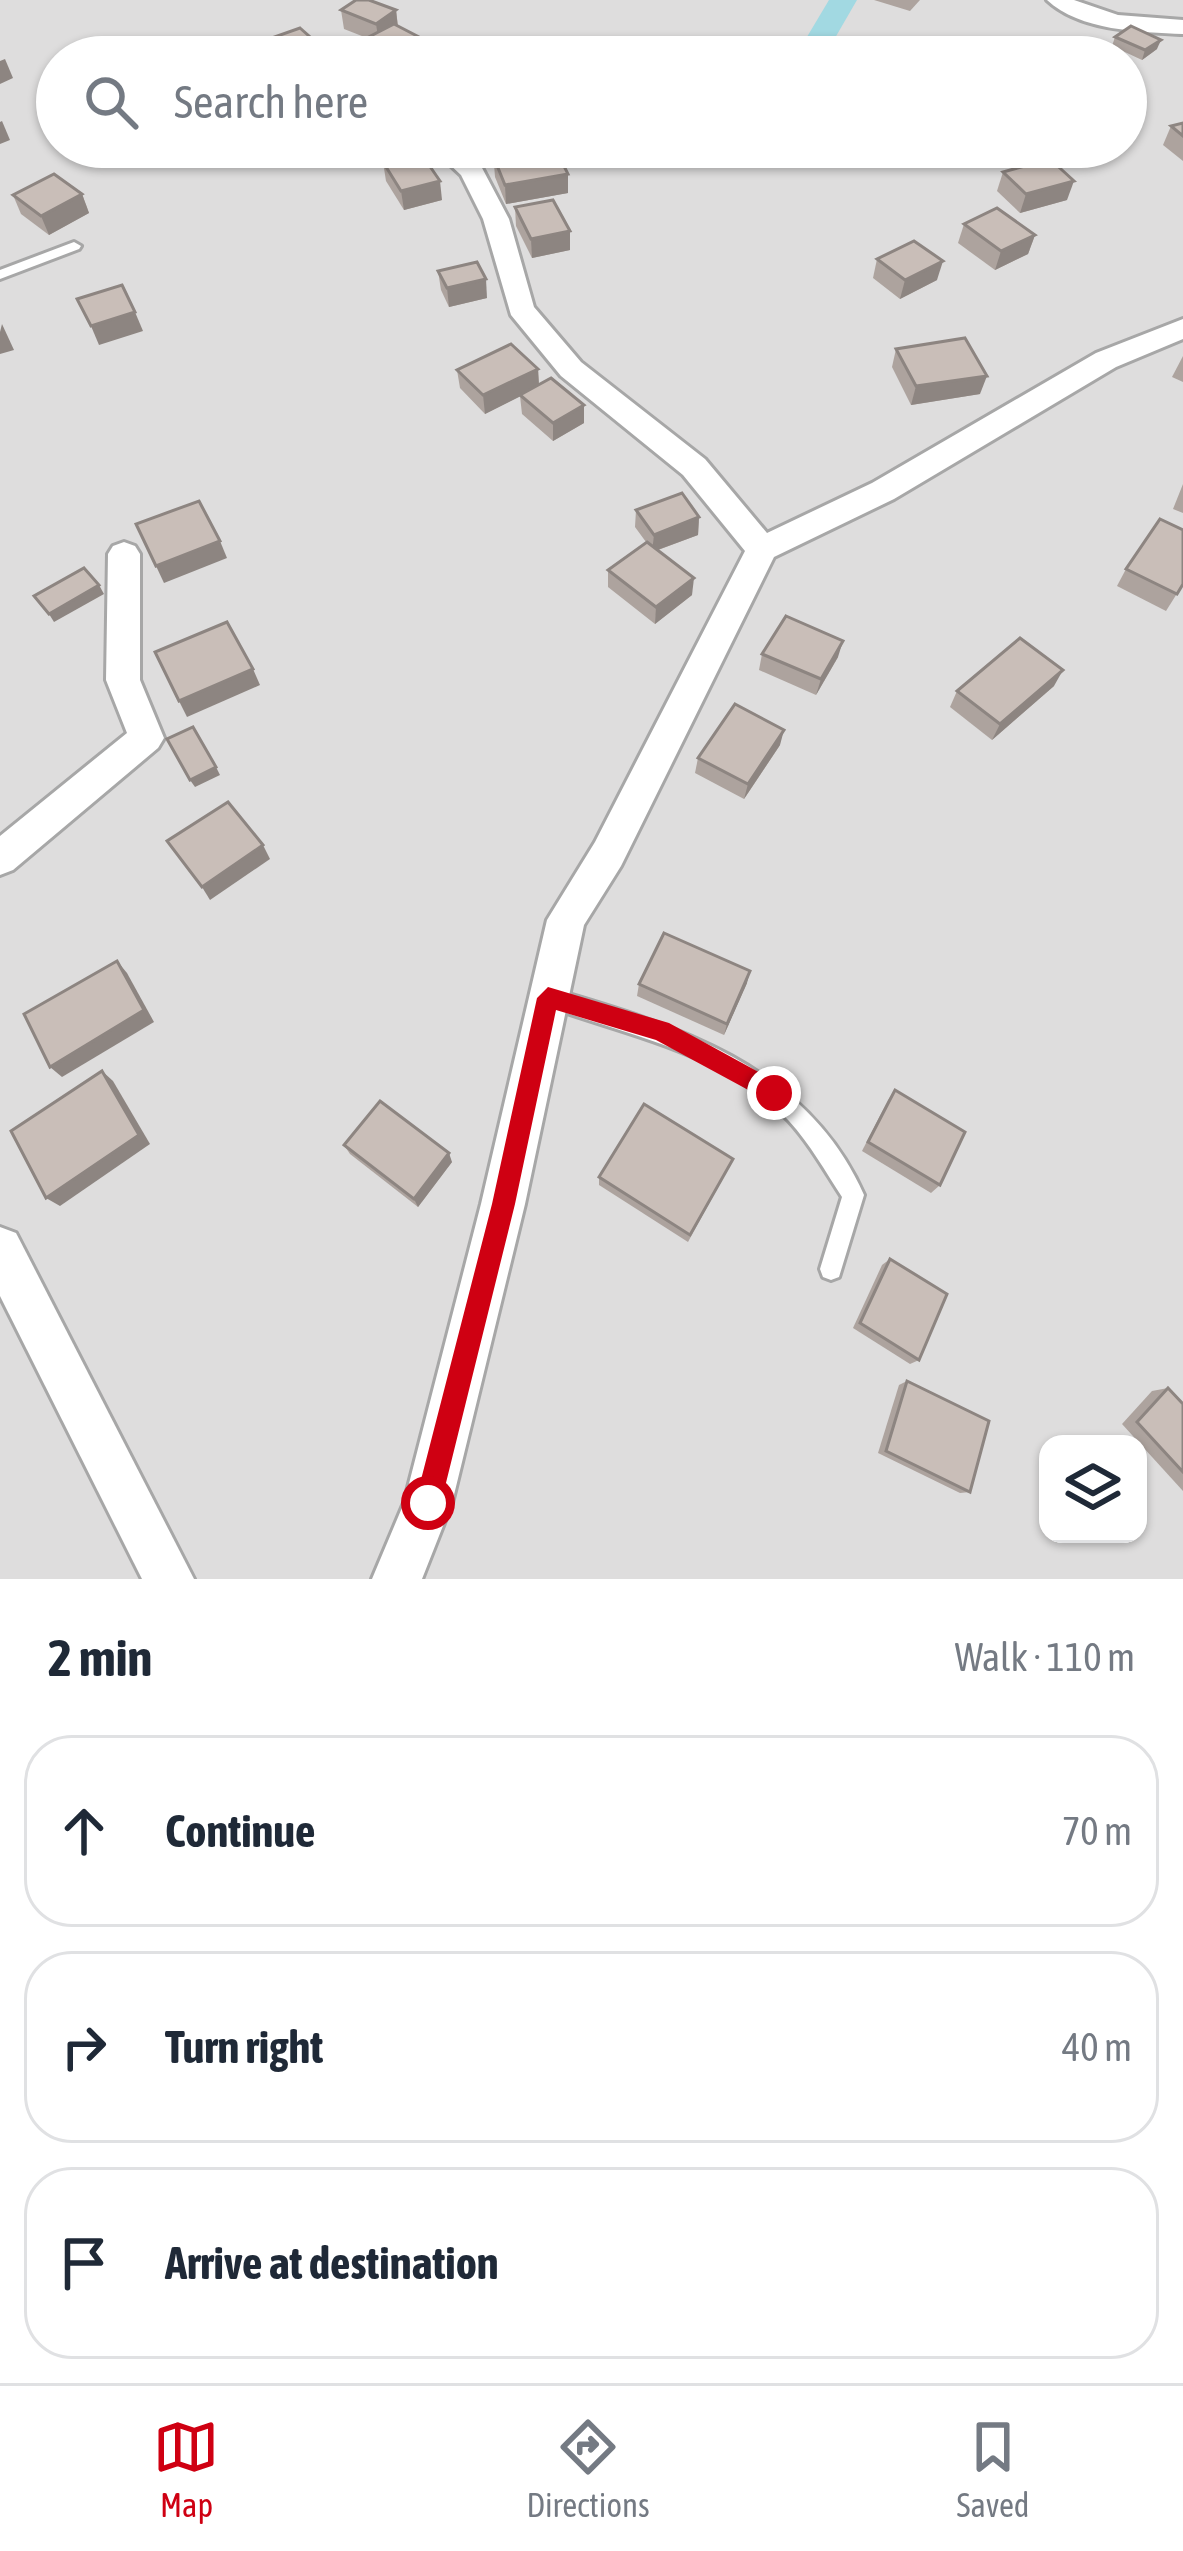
<!DOCTYPE html>
<meta charset="utf-8">
<style>
body{margin:0;font-family:"Asap Condensed",sans-serif;background:#f2f2f3;color:#1f2937}
.controls{position:absolute;right:36px;bottom:36px;display:grid;overflow:hidden;border-radius:24px;box-shadow:0 3px 9px #0004}
.controls button{width:108px;height:108px;display:grid;place-items:center;padding:0;border:0;border-bottom:3px solid #e0e1e3;background:#fff;color:#1f2937;font:60px sans-serif}
.stop{position:absolute;width:36px;height:36px;margin:-27px;border:9px solid #cf0012;border-radius:50%;background:#fff}
.stop.end{background:#cf0012;border-color:#fff;box-shadow:0 3px 12px #0008}
.list{margin:0;padding:0;list-style:none}
h2{display:flex;justify-content:space-between;align-items:center;height:156px;margin:0;padding:0 48px;font-size:51px}
h2 small{font-size:39px;font-weight:400;color:#747a83}
.list li{display:grid;grid-template-columns:78px 1fr auto;gap:36px;align-items:center;box-sizing:border-box;height:192px;margin:0 24px 24px;padding:0 24px;border:3px solid #e0e1e3;border-radius:48px}
.list b{display:block;font-size:45px;white-space:nowrap}
.list em{font-size:39px;font-style:normal;color:#747a83}
.icon{flex:none;width:66px;height:66px;fill:none;stroke:currentColor;stroke-width:2;stroke-linecap:round;stroke-linejoin:round}
.map{position:relative;flex:none;width:1183px;height:1579px;overflow:hidden}
.search{position:absolute;background:#fff;box-shadow:0 3px 9px #0004;left:36px;right:36px;top:36px;height:132px;display:flex;align-items:center;gap:30px;box-sizing:border-box;padding:0 42px;border-radius:66px;color:#747a83;font-size:45px}
.sheet{height:804px;background:#fff}
nav{display:flex;justify-content:space-around;align-items:center;box-sizing:border-box;height:168px;border-top:3px solid #e0e1e3;background:#fff;font-size:33px;color:#747a83}
nav a{display:grid;justify-items:center;gap:6px}
nav .on{color:#cf0012}
.map>svg:first-child{display:block}
.residential{fill:#dedddd;fill-rule:evenodd}
.water{fill:#a2d9e2}
.lines{fill:none;stroke-linecap:round;stroke-linejoin:round}
.service-casing{stroke:#a7a7a7;stroke-width:6}
.minor-casing{stroke:#a7a7a7;stroke-width:6}
.service{fill:#fff;fill-rule:evenodd}
.minor{fill:#fff;fill-rule:evenodd}
.wall{fill:#ada39e}
.shaded-wall{fill:#8d8581}
.building{fill:#c9beb8;stroke:#8d8581;stroke-width:3}
.route{fill:#cf0012}
</style>
<div class="map">
<svg width="1183" height="1579" viewBox="0 0 1183 1579">
<rect width="100%" height="100%" fill="#f1ece5"/>
<path class="residential" d="M0 0H1183V1579H0ZM57 57H1126V147H57ZM1048 1444H1138V1534H1048Z"/>
<path class="water" d="M829 0H857L824 57H795Z"/>
<g class="lines">
<defs>
<g id="service">
<path d="M74 242 81 246 79 249 0 279V270Z"/>
<path d="M548 988C674 1025 806 1064 864 1195L839 1277 831 1280 823 1277 820 1269 842 1197C825 1171 810 1144 789 1121 725 1052 625 1035 541 1004L538 997 541 990Z"/>
</g>
<g id="minor">
<path d="M1047 0H1074L1118 15 1183 20V34C1140 32 1080 31 1047 0Z"/>
<path d="M431 147H458L481 166 509 219 534 307 581 362 705 459 767 533 872 483 1096 353 1183 319V339L1116 367 894 499 774 557 621 866 584 925 525 1204 452 1503 422 1579H372L404 1503 481 1204 547 920 595 842 745 551 683 475 561 376 511 315 483 219 461 175Z"/>
<path d="M124 542 135 546 140 554V680L164 738 158 748 13 870 0 875V836L127 733 106 680 108 554 113 546Z"/>
<path d="M0 1227 16 1233 194 1579H142L0 1296Z"/>
</g>
</defs>
<use href="#service" class="service-casing"/>
<use href="#minor" class="minor-casing"/>
<use href="#service" class="service"/>
<use href="#minor" class="minor"/>
</g>
<g class="wall">
<path d="M874 0H920L910 11Z"/>
<path d="M341 10H396L398 26 419 37 421 56 362 57 359 42 367 38 344 29Z"/>
<path d="M1115 37 1157 49 1142 60 1112 46Z"/>
<path d="M260 42 327 52 328 57H263Z"/>
<path d="M1183 123V161L1163 145 1171 126Z"/>
<path d="M480 147H537V151L568 193 506 204 495 177 494 164H493Z"/>
<path d="M383 162 442 200 404 210 386 181Z"/>
<path d="M1003 172 1067 200 1020 213 997 191Z"/>
<path d="M82 194 89 213 49 235 21 214 13 195Z"/>
<path d="M515 207 570 231V250L532 258 516 226Z"/>
<path d="M964 224 1035 235 1028 254 995 270 958 243Z"/>
<path d="M877 259 937 280 900 299 873 278Z"/>
<path d="M438 271 487 298 449 307 441 290Z"/>
<path d="M896 349 980 394 911 405 892 367Z"/>
<path d="M1183 356V382L1172 377Z"/>
<path d="M538 369 539 385 584 423 553 441 522 414 520 396 485 414 460 388 457 370Z"/>
<path d="M1183 484V513L1173 509Z"/>
<path d="M636 510 699 517 698 535 658 550 692 595 655 624 608 587V570L646 542 635 527Z"/>
<path d="M1126 569 1183 584 1166 611 1117 586Z"/>
<path d="M762 654 838 657 816 695 759 670Z"/>
<path d="M1054 686 992 740 950 707 957 691Z"/>
<path d="M780 745 744 799 695 773 698 758Z"/>
<path d="M747 983 724 1035 637 996 639 984Z"/>
<path d="M895 1090 940 1185 931 1193 862 1151 888 1100Z"/>
<path d="M344 1145 452 1162 418 1207 350 1154Z"/>
<path d="M729 1167 688 1242 599 1185V1177Z"/>
<path d="M890 1259 919 1360 910 1364 853 1328 882 1265Z"/>
<path d="M907 1381 970 1492 960 1493 878 1453 899 1385Z"/>
<path d="M1168 1388 1183 1404V1491L1122 1424 1152 1391Z"/>
</g>
<g class="shaded-wall">
<path d="M396 10 398 29 379 43 376 24Z"/>
<path d="M419 37 421 56 384 57V56Z"/>
<path d="M1161 40 1157 49 1142 60 1145 50Z"/>
<path d="M5 59 13 78 0 84V61Z"/>
<path d="M2 121 10 140 0 144V122Z"/>
<path d="M491 147H537V152L494 158V164H493Z"/>
<path d="M568 174V193L506 204 505 185Z"/>
<path d="M440 181 442 200 404 210 401 191Z"/>
<path d="M1074 181 1067 200 1020 213 1026 194Z"/>
<path d="M82 194 89 213 49 235 41 216Z"/>
<path d="M570 231V250L532 258 531 239Z"/>
<path d="M1035 235 1028 254 995 270 1001 251Z"/>
<path d="M943 261 937 280 900 299 905 280Z"/>
<path d="M486 279 487 298 449 307 447 288Z"/>
<path d="M135 312 143 331 99 345 91 326Z"/>
<path d="M2 324 14 350 0 354V332Z"/>
<path d="M538 369 539 387 485 414 483 395Z"/>
<path d="M987 376 980 394 911 405 916 386Z"/>
<path d="M584 405V423L553 441V423Z"/>
<path d="M699 517 698 535 652 552 654 535Z"/>
<path d="M220 541 227 558 164 583 156 566Z"/>
<path d="M694 578 692 595 655 624 656 607Z"/>
<path d="M99 585 104 594 54 622 49 614Z"/>
<path d="M843 641 838 657 816 695 821 679Z"/>
<path d="M253 669 260 685 187 717 179 701Z"/>
<path d="M1063 670 1054 686 992 740 1000 724Z"/>
<path d="M784 730 780 745 744 799 748 784Z"/>
<path d="M216 767 220 775 195 787 190 780Z"/>
<path d="M263 845 270 859 210 900 202 887Z"/>
<path d="M117 961 127 973 154 1022 62 1077 50 1067Z"/>
<path d="M750 971 747 983 724 1035 727 1024Z"/>
<path d="M102 1071 113 1081 150 1144 60 1206 46 1198Z"/>
<path d="M449 1153 452 1162 418 1207 414 1199Z"/>
</g>
<g class="building">
<path d="M356 0H369L396 10 376 24 341 10Z"/>
<path d="M394 24 419 37 384 56 359 42Z"/>
<path d="M1131 26 1161 40 1145 50 1115 37Z"/>
<path d="M300 28 327 52 312 57H276L260 42Z"/>
<path d="M1183 123V136L1171 126Z"/>
<path d="M555 148 568 174 505 185 494 158Z"/>
<path d="M420 152 440 181 401 191 383 162Z"/>
<path d="M1050 159 1074 181 1026 194 1003 172Z"/>
<path d="M54 174 82 194 41 216 13 195Z"/>
<path d="M553 200 570 231 531 239 515 207Z"/>
<path d="M997 208 1035 235 1001 251 964 224Z"/>
<path d="M914 241 943 261 905 280 877 259Z"/>
<path d="M477 262 486 279 447 288 438 271Z"/>
<path d="M122 285 135 312 91 326 77 299Z"/>
<path d="M965 338 987 376 916 386 896 349Z"/>
<path d="M511 344 538 369 483 395 457 370Z"/>
<path d="M551 378 584 405 553 423 520 395Z"/>
<path d="M682 493 699 517 654 535 636 510Z"/>
<path d="M199 501 220 541 156 566 136 524Z"/>
<path d="M1160 519 1183 530V584L1177 594 1126 569Z"/>
<path d="M647 542 694 578 656 607 608 570Z"/>
<path d="M84 568 99 585 49 614 34 596Z"/>
<path d="M786 616 843 641 821 679 762 654Z"/>
<path d="M227 622 253 669 179 701 155 652Z"/>
<path d="M1020 638 1063 670 1000 724 957 691Z"/>
<path d="M735 704 784 730 748 784 698 758Z"/>
<path d="M193 727 216 767 190 780 167 739Z"/>
<path d="M228 802 263 845 202 887 167 841Z"/>
<path d="M664 933 750 971 727 1024 639 984Z"/>
<path d="M117 961 144 1010 50 1067 24 1014Z"/>
<path d="M102 1071 139 1135 46 1198 11 1131Z"/>
<path d="M895 1090 965 1132 940 1185 868 1142Z"/>
<path d="M380 1101 449 1153 414 1199 344 1145Z"/>
<path d="M644 1104 733 1159 690 1235 599 1177Z"/>
<path d="M890 1259 947 1294 919 1360 860 1323Z"/>
<path d="M907 1381 989 1421 970 1492 886 1451Z"/>
<path d="M1168 1388 1183 1404V1472L1137 1422Z"/>
</g>
<path class="route" d="M548 987 669 1023 782 1085 785 1093 774 1104 656 1040 556 1010 515 1204 441 1503 437 1512 428 1516 418 1512 415 1503 492 1204 537 998Z"/>
</svg>
<div class="controls">
<button><svg class="icon" aria-label="layers" viewBox="0 0 24 24"><path d="M12 4l9 5-9 5-9-5zM3 14l9 5 9-5"/></svg></button>
</div>
<div class="stop" style="left:428px;top:1503px"></div>
<div class="stop end" style="left:774px;top:1093px"></div>
<div class="search"><svg class="icon" aria-label="search" viewBox="0 0 24 24"><circle cx="10" cy="10" r="6"/><path d="M15 15l6 6"/></svg>Search here</div>
</div>
<section class="sheet">
<h2>2 min<small>Walk · 110 m</small></h2>
<ul class="list">
<li><svg class="icon" aria-label="ahead" viewBox="0 0 24 24"><path d="M12 20V5M6 11l6-6 6 6"/></svg><div><b>Continue</b></div><em>70 m</em></li>
<li><svg class="icon" aria-label="right" viewBox="0 0 24 24"><path d="M7 20v-9h11M14 6l5 5-5 5"/></svg><div><b>Turn right</b></div><em>40 m</em></li>
<li><svg class="icon" aria-label="arrive" viewBox="0 0 24 24"><path d="M6 21V4h12l-3 4 3 4H6"/></svg><div><b>Arrive at destination</b></div></li>
</ul>
</section>
<nav>
<a class="on"><svg class="icon" aria-label="map" viewBox="0 0 24 24"><path d="M3 6l6-2 6 2 6-2v14l-6 2-6-2-6 2zM9 4v14M15 6v14"/></svg>Map</a>
<a><svg class="icon" aria-label="directions" viewBox="0 0 24 24"><path d="M12 3l9 9-9 9-9-9zM9 14v-3h6M13 9l2 2-2 2"/></svg>Directions</a>
<a><svg class="icon" aria-label="saved" viewBox="0 0 24 24"><path d="M7 4h10v16l-5-4-5 4z"/></svg>Saved</a>
</nav>
